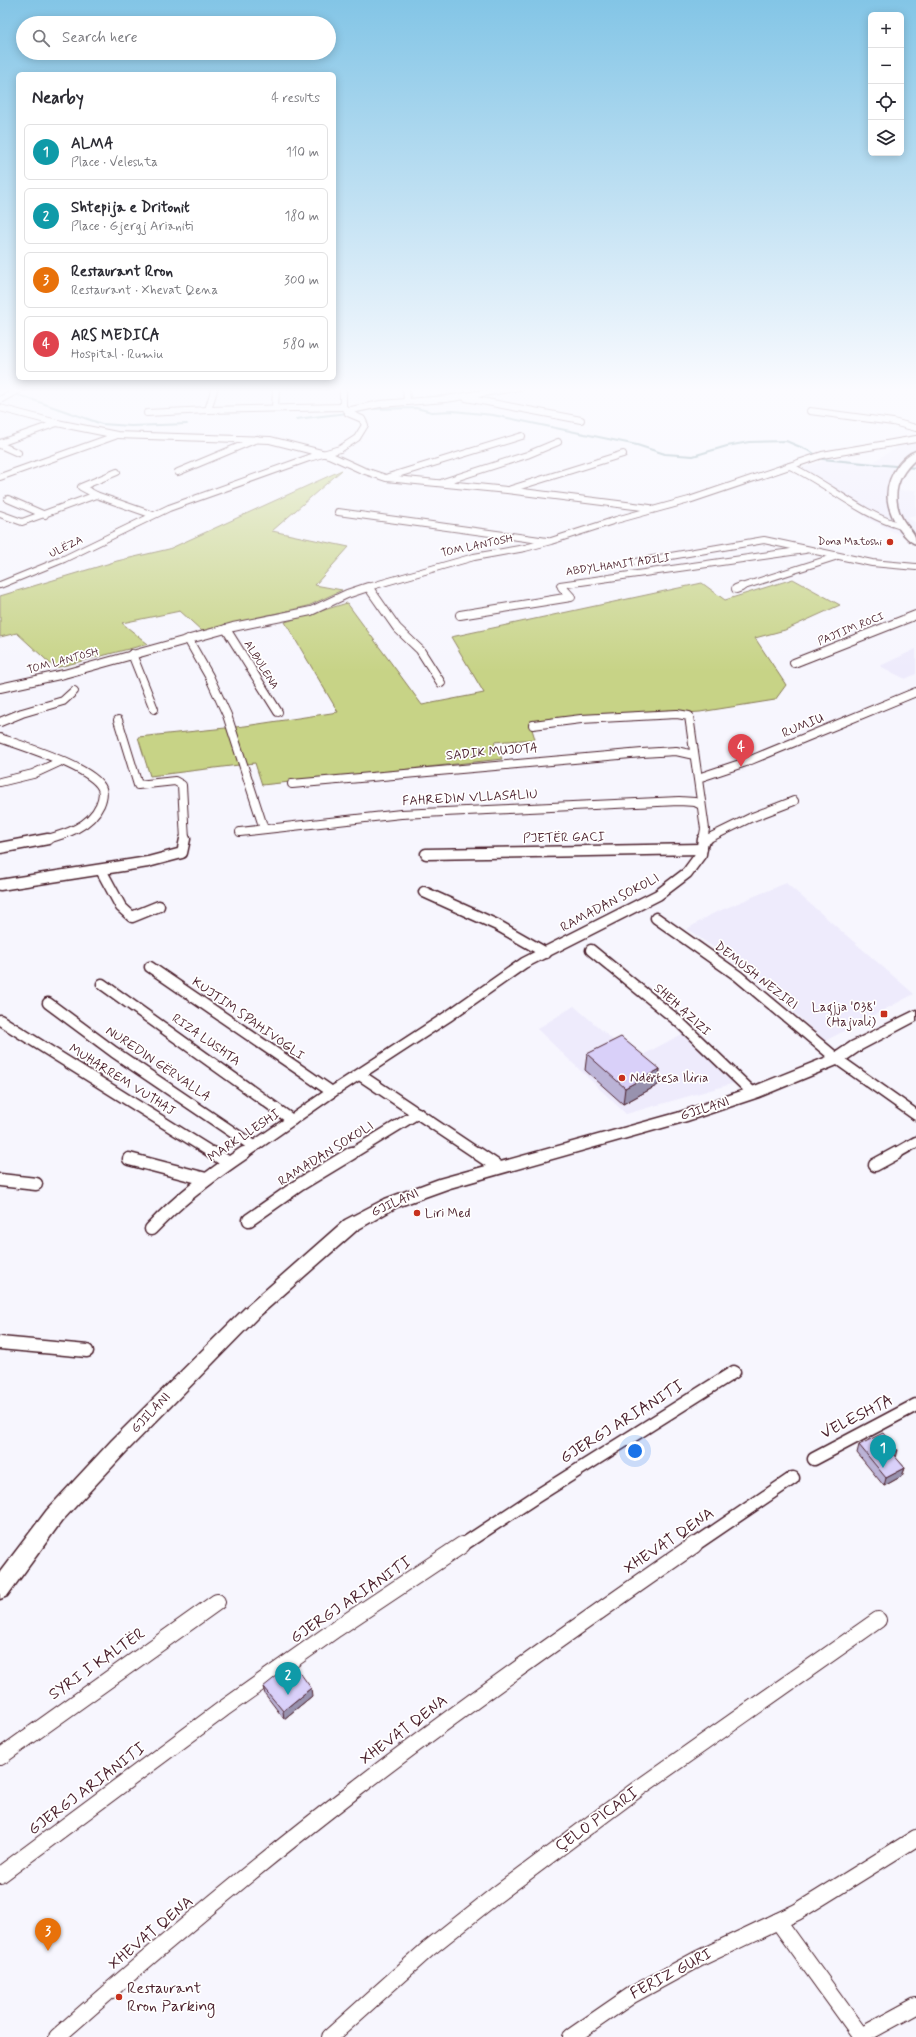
<!DOCTYPE html>
<meta charset="utf-8">
<style>
body{margin:0;font-family:Mynerve,sans-serif;background:#f2f2f3;color:#2b2b33}
.controls{position:absolute;right:12px;top:12px;display:grid;overflow:hidden;border-radius:6px;box-shadow:0 2px 10px #0003}
.controls button{width:36px;height:36px;display:grid;place-items:center;padding:0;border:0;border-bottom:1px solid #e1e1e2;background:#fff;color:#2b2b33;font:20px sans-serif}
.you{position:absolute;left:635px;top:1451px;width:14px;height:14px;margin:-10px;border:3px solid #fff;border-radius:50%;background:#1a73e8;box-shadow:0 0 0 6px #1a73e833}
.badge{display:grid;place-items:center;width:26px;height:26px;border-radius:50%;background:#c8321e;color:#fff;font-size:13px;font-weight:700}
.pin{position:absolute;translate:-50% -33px;filter:drop-shadow(0 1px 2px #0008)}
.pin::after{content:'';position:absolute;top:21px;width:14px;height:12px;background:inherit;clip-path:polygon(0 0,100% 0,50% 100%)}
.list{margin:0;padding:0;list-style:none}
h2{display:flex;justify-content:space-between;align-items:center;height:52px;margin:0;padding:0 16px;font-size:17px}
h2 small{font-size:13px;font-weight:400;color:#7c7c81}
.list li{display:grid;grid-template-columns:26px 1fr auto;gap:12px;align-items:center;box-sizing:border-box;height:56px;margin:0 8px 8px;padding:0 8px;border:1px solid #e1e1e2;border-radius:6px}
.list b{display:block;font-size:15px;white-space:nowrap}
.list p{margin:0;font-size:13px;white-space:nowrap;color:#7c7c81}
.list em{font-size:13px;font-style:normal;color:#7c7c81}
.icon{flex:none;width:22px;height:22px;fill:none;stroke:currentColor;stroke-width:2;stroke-linecap:round;stroke-linejoin:round}
.map{position:relative;flex:none;width:916px;height:2037px;overflow:hidden}
.search{position:absolute;background:#fff;box-shadow:0 2px 10px #0003;left:16px;top:16px;width:320px;height:44px;display:flex;align-items:center;gap:10px;box-sizing:border-box;padding:0 14px;border-radius:22px;color:#7c7c81;font-size:15px}
.panel{position:absolute;background:#fff;box-shadow:0 2px 10px #0003;left:16px;top:72px;width:320px;height:308px;border-radius:6px}
.map>svg:first-child{display:block}
.built{fill:#eeebfc}
.green{fill:#c7d386;stroke:#887958}
.lines{fill:none;stroke-linecap:round;stroke-linejoin:round}
.stream{stroke:#72929a;stroke-width:2}
.street-far4-casing{stroke:#4a1f2b;stroke-width:8}
.street-far3-casing{stroke:#4a1f2b;stroke-width:10}
.street-far2-casing{stroke:#4a1f2b;stroke-width:13}
.street-far1-casing{stroke:#4a1f2b;stroke-width:15}
.street-casing{stroke:#4a1f2b;stroke-width:18}
.primary-casing{stroke:#4a1f2b;stroke-width:3}
.street-far4{stroke:#fff;stroke-width:6}
.street-far3{stroke:#fff;stroke-width:8}
.street-far2{stroke:#fff;stroke-width:10}
.street-far1{stroke:#fff;stroke-width:12}
.street{stroke:#fff;stroke-width:16}
.primary{fill:#fff;fill-rule:evenodd}
.wall{fill:#bbb3d6;stroke:#4a1f2b}
.shaded-wall{fill:#9892ae;stroke:#4a1f2b}
.building{fill:#d9d0f9;stroke:#4a1f2b}
.poi-dot{fill:#c8321e;stroke:#fff;stroke-width:1.5}
.labels{text-anchor:middle;dominant-baseline:central;stroke-width:3.5;stroke-linejoin:round;paint-order:stroke}
.far-poi-label{font-size:11px;fill:#4a1f2b;stroke:#fff;text-anchor:end}
.far-street-label{font-size:11px;fill:#4a1f2b;stroke:#fff}
.street-label{font-size:13px;fill:#4a1f2b;stroke:#fff}
.poi-label{font-size:13px;fill:#4a1f2b;stroke:#fff;text-anchor:start}
.near-street-label{font-size:16px;fill:#4a1f2b;stroke:#fff}
.near-poi-label{font-size:16px;fill:#4a1f2b;stroke:#fff;text-anchor:start}
</style>
<div class="map">
<svg width="916" height="2037" viewBox="0 0 916 2037">
<rect width="100%" height="100%" fill="#f7f6fe"/>
<filter id="ink" filterUnits="userSpaceOnUse"><feTurbulence type="fractalNoise" baseFrequency=".025" numOctaves="2"/><feDisplacementMap in="SourceGraphic" scale="8" xChannelSelector="R" yChannelSelector="G"/><feConvolveMatrix kernelMatrix="1 2 1 2 8 2 1 2 1" color-interpolation-filters="sRGB"/></filter>
<g filter="url(#ink)">
<g class="built">
<path d="M916 443V464L907 471 897 491 916 490V515L907 517 916 523V540L900 535 870 520 845 502 793 471 831 458 873 462 902 444Z"/>
<path d="M916 649V674L905 679 880 666Z"/>
<path d="M786 883 914 994 825 1041 756 977 687 929 712 914Z"/>
<path d="M574 1006 635 1059 684 1033 735 1083 626 1114 537 1029Z"/>
</g>
<g class="green">
<path d="M342 470 272 531 349 547 315 585 342 590 308 606 202 631 180 611 122 623 148 644 55 668 17 633 0 637V596L117 561 169 549Z"/>
<path d="M793 579 840 605 785 630 755 638 786 685 775 700 700 712 530 723 535 739 494 742 502 759 262 785 255 763 150 776 138 737 245 726 338 712 285 622 347 603 422 705 484 693 451 637 702 583 725 600Z"/>
</g>
<g class="lines">
<g class="stream">
<path d="M4 387 11 391"/>
<path d="M16 394 102 424 131 426 187 424"/>
<path d="M358 412 372 409 416 408 432 412 453 411 493 415 637 445 665 454 693 456 727 446 749 442 786 441 810 451 822 459 916 468"/>
<path d="M296 419 348 413"/>
</g>
<defs>
<g id="street-far4">
<path d="M215 387 208 410 343 407"/>
<path d="M343 387V407L348 411"/>
<path d="M406 388 407 402"/>
<path d="M466 398 581 420"/>
<path d="M0 400 23 387"/>
<path d="M0 408 57 423 117 435 270 440 329 455 362 470 386 478 507 490 650 508"/>
<path d="M275 408 276 389"/>
<path d="M810 411 893 422 916 428"/>
<path d="M147 413 208 410"/>
<path d="M0 443 57 423"/>
<path d="M0 445 18 453"/>
<path d="M790 466C828 484 860 514 901 526"/>
<path d="M178 472 257 439"/>
<path d="M0 477 115 436"/>
<path d="M388 477 522 436"/>
<path d="M443 482 527 455 558 442"/>
<path d="M511 489 623 454"/>
<path d="M96 495 81 487 117 472"/>
<path d="M8 499 45 515"/>
<path d="M338 512 547 541"/>
<path d="M0 514 22 522 96 495 153 515"/>
<path d="M636 562 764 540 872 563 916 567"/>
<path d="M0 585 64 559 169 508 309 458 340 449 357 438 365 425 362 419 348 413 351 410 380 404 446 399 521 387"/>
<path d="M365 588 474 557 525 548 551 541 616 520 689 500 822 455 916 439"/>
<path d="M563 588 560 585 805 550"/>
<path d="M738 588 835 557"/>
</g>
<g id="street-far3">
<path d="M369 588 397 628 420 650 441 683"/>
<path d="M736 589 741 587"/>
<path d="M460 615 571 597 562 587"/>
<path d="M226 629 278 712"/>
<path d="M188 639 209 676 227 715 264 829"/>
<path d="M132 654 154 709"/>
<path d="M794 663 916 615"/>
<path d="M0 688 64 674 233 627 311 611 347 594 368 587"/>
<path d="M118 720 138 785 175 781 182 785 185 840"/>
<path d="M0 722 22 713 63 701 74 691"/>
<path d="M533 725 581 719 677 714 689 716 705 829 703 840"/>
<path d="M0 738C23 746 87 766 100 785 105 791 103 798 100 805 90 827 66 834 44 840"/>
<path d="M698 778 746 762 916 692"/>
<path d="M0 782 33 774 59 762"/>
<path d="M292 784 642 753 676 751 694 755"/>
<path d="M240 832 401 814 679 801 695 802 701 805"/>
<path d="M705 840 750 818 794 801"/>
</g>
<g id="street-far2">
<path d="M704 840 707 839"/>
<path d="M0 848 48 839"/>
<path d="M426 854 702 849"/>
<path d="M101 870 121 907 132 917 159 906"/>
<path d="M0 885 148 862 182 853 185 839"/>
<path d="M424 892 497 925 546 953"/>
<path d="M656 918 738 976 837 1059 916 1115"/>
<path d="M591 950 678 1021 753 1093"/>
<path d="M150 967 332 1092"/>
<path d="M102 984 292 1120"/>
<path d="M48 1003 114 1052 253 1146"/>
<path d="M0 1020 214 1154"/>
<path d="M360 1075 478 1154"/>
<path d="M243 1154 332 1092 450 1015 524 963 658 895 687 873 701 854 703 839"/>
<path d="M351 1154 418 1113"/>
<path d="M895 1154 916 1142"/>
</g>
<g id="street-far1">
<path d="M213 1153 229 1163"/>
<path d="M477 1153 498 1167"/>
<path d="M129 1159 206 1179"/>
<path d="M875 1165 897 1153"/>
<path d="M0 1180 36 1184"/>
<path d="M249 1220 299 1185 352 1153"/>
<path d="M151 1229C179 1199 210 1176 244 1153"/>
<path d="M0 1343 87 1351"/>
<path d="M814 1459 916 1405"/>
<path d="M461 1546 537 1496 734 1372"/>
<path d="M693 1546 793 1478"/>
</g>
<g id="street">
<path d="M0 1757 217 1602"/>
<path d="M0 1875 223 1709 336 1629 462 1545"/>
<path d="M778 1921 861 2036 916 2006"/>
<path d="M57 2037C154 1951 253 1868 356 1789 466 1704 580 1624 694 1545"/>
<path d="M330 2037 428 1949 496 1895 639 1788 878 1620"/>
<path d="M571 2037 632 1995 698 1959 797 1912 916 1838"/>
</g>
<g id="primary">
<path d="M916 451V459C897 475 890 497 903 520 909 530 916 532 916 544 910 542 904 535 900 530 885 507 882 487 899 464 903 459 910 453 916 451Z"/>
<path d="M916 1010V1021L861 1050 842 1063 759 1097 687 1121 450 1188 397 1207 357 1230 257 1318 126 1452 61 1522 7 1596 0 1599V1572L47 1510 112 1440 245 1308 345 1220 385 1199 439 1179 677 1113 747 1089 832 1055 851 1042Z"/>
</g>
</defs>
<use href="#street-far4" class="street-far4-casing"/>
<use href="#street-far3" class="street-far3-casing"/>
<use href="#street-far2" class="street-far2-casing"/>
<use href="#street-far1" class="street-far1-casing"/>
<use href="#street" class="street-casing"/>
<use href="#primary" class="primary-casing"/>
<use href="#street-far4" class="street-far4"/>
<use href="#street-far3" class="street-far3"/>
<use href="#street-far2" class="street-far2"/>
<use href="#street-far1" class="street-far1"/>
<use href="#street" class="street"/>
<use href="#primary" class="primary"/>
</g>
<g class="wall">
<path d="M587 1054 660 1069 658 1085 623 1104 585 1070Z"/>
<path d="M859 1445 895 1457 905 1468 902 1476 884 1486 857 1453Z"/>
<path d="M263 1687 312 1696 284 1719 265 1694Z"/>
</g>
<g class="shaded-wall">
<path d="M660 1069 658 1085 623 1104 625 1088Z"/>
<path d="M897 1450 895 1458 892 1453Z"/>
<path d="M905 1468 902 1476 884 1486 886 1478Z"/>
<path d="M311 1688 312 1696 284 1719 283 1711Z"/>
</g>
<g class="building">
<path d="M621 1037 660 1069 625 1088 587 1054Z"/>
<path d="M883 1433 897 1450 892 1453 905 1468 886 1478 859 1445Z"/>
<path d="M293 1663 311 1688 283 1711 263 1687Z"/>
</g>
</g>
<linearGradient id="sky" x2="0" y2="1"><stop stop-color="#83c5e6"/><stop offset="0.58" stop-color="#fbfbff"/><stop offset="1" stop-color="#fbfbff" stop-opacity="0"/></linearGradient>
<rect width="916" height="672" fill="url(#sky)"/>
<g class="poi-dot">
<circle cx="890" cy="542" r="4"/>
<rect x="880" y="1010" width="8" height="8" rx="2"/>
<circle cx="622" cy="1078" r="4"/>
<circle cx="417" cy="1213" r="4"/>
<circle cx="119" cy="1997" r="4"/>
</g>
<g class="labels">
<g class="far-poi-label">
<text x="882" y="542">Dona Matoshi</text>
</g>
<g class="far-street-label">
<text transform="translate(477 546) rotate(-12)">TOM LANTOSH</text>
<text transform="translate(66 547) rotate(-26)">ULËZA</text>
<text transform="translate(618 565) rotate(-8)">ABDYLHAMIT ADILI</text>
<text transform="translate(851 629) rotate(-22)">PAJTIM ROCI</text>
<text transform="translate(63 661) rotate(-15)">TOM LANTOSH</text>
<text transform="translate(261 665) rotate(58)">ALBULENA</text>
</g>
<g class="street-label">
<text transform="translate(803 726) rotate(-22)">RUMIU</text>
<text transform="translate(492 752) rotate(-5)">SADIK MUJOTA</text>
<text transform="translate(470 798) rotate(-3)">FAHREDIN VLLASALIU</text>
<text transform="translate(564 838) rotate(-1)">PJETËR GACI</text>
<text transform="translate(610 903) rotate(-28)">RAMADAN SOKOLI</text>
<text transform="translate(756 976) rotate(38)">DEMUSH NEZIRI</text>
<text transform="translate(682 1010) rotate(42)">SHEH AZIZI</text>
<text transform="translate(248 1019) rotate(35)">KUJTIM SPAHIVOGLI</text>
<text transform="translate(206 1040) rotate(35)">RIZA LUSHTA</text>
<text transform="translate(158 1064) rotate(34)">NUREDIN GËRVALLA</text>
<text transform="translate(122 1080) rotate(32)">MUHARREM VUTHAJ</text>
<text transform="translate(705 1109) rotate(-18)">GJILANI</text>
<text transform="translate(244 1136) rotate(-34)">MARK LLESHI</text>
<text transform="translate(326 1154) rotate(-32)">RAMADAN SOKOLI</text>
<text transform="translate(395 1203) rotate(-24)">GJILANI</text>
<text transform="translate(151 1413) rotate(-46)">GJILANI</text>
</g>
<g class="poi-label">
<text x="876" y="1007" text-anchor="end">Lagjja '038'<tspan x="876" dy="15">(Hajvali)</tspan></text>
<text x="630" y="1078">Ndërtesa Iliria</text>
<text x="425" y="1213">Liri Med</text>
</g>
<g class="near-street-label">
<text transform="translate(857 1417) rotate(-27)">VELESHTA</text>
<text transform="translate(622 1422) rotate(-32)">GJERGJ ARIANITI</text>
<text transform="translate(669 1541) rotate(-34)">XHEVAT QENA</text>
<text transform="translate(351 1600) rotate(-34)">GJERGJ ARIANITI</text>
<text transform="translate(97 1664) rotate(-35)">SYRI I KALTËR</text>
<text transform="translate(404 1730) rotate(-37)">XHEVAT QENA</text>
<text transform="translate(87 1789) rotate(-37)">GJERGJ ARIANITI</text>
<text transform="translate(597 1820) rotate(-36)">ÇELO PICARI</text>
<text transform="translate(151 1933) rotate(-40)">XHEVAT QENA</text>
<text transform="translate(671 1974) rotate(-28)">FERIZ GURI</text>
</g>
<g class="near-poi-label">
<text x="127" y="1988">Restaurant<tspan x="127" dy="18">Rron Parking</tspan></text>
</g>
</g>
</svg>
<div class="controls">
<button>+</button>
<button>−</button>
<button><svg class="icon" aria-label="locate" viewBox="0 0 24 24"><circle cx="12" cy="12" r="6"/><path d="M12 2v4M12 18v4M2 12h4M18 12h4"/></svg></button>
<button><svg class="icon" aria-label="layers" viewBox="0 0 24 24"><path d="M12 4l9 5-9 5-9-5zM3 14l9 5 9-5"/></svg></button>
</div>
<div class="you"></div>
<div class="pin badge" style="left:883px;top:1468px;background:#0f9aa8">1</div>
<div class="pin badge" style="left:288px;top:1695px;background:#0f9aa8">2</div>
<div class="pin badge" style="left:48px;top:1951px;background:#e8710a">3</div>
<div class="pin badge" style="left:741px;top:767px;background:#e0444e">4</div>
<div class="search"><svg class="icon" aria-label="search" viewBox="0 0 24 24"><circle cx="10" cy="10" r="6"/><path d="M15 15l6 6"/></svg>Search here</div>
<section class="panel">
<h2>Nearby<small>4 results</small></h2>
<ul class="list">
<li><span class="badge" style="background:#0f9aa8">1</span><div><b>ALMA</b><p>Place · Veleshta</p></div><em>110 m</em></li>
<li><span class="badge" style="background:#0f9aa8">2</span><div><b>Shtepija e Dritonit</b><p>Place · Gjergj Arianiti</p></div><em>180 m</em></li>
<li><span class="badge" style="background:#e8710a">3</span><div><b>Restaurant Rron</b><p>Restaurant · Xhevat Qena</p></div><em>300 m</em></li>
<li><span class="badge" style="background:#e0444e">4</span><div><b>ARS MEDICA</b><p>Hospital · Rumiu</p></div><em>580 m</em></li>
</ul>
</section>
</div>
